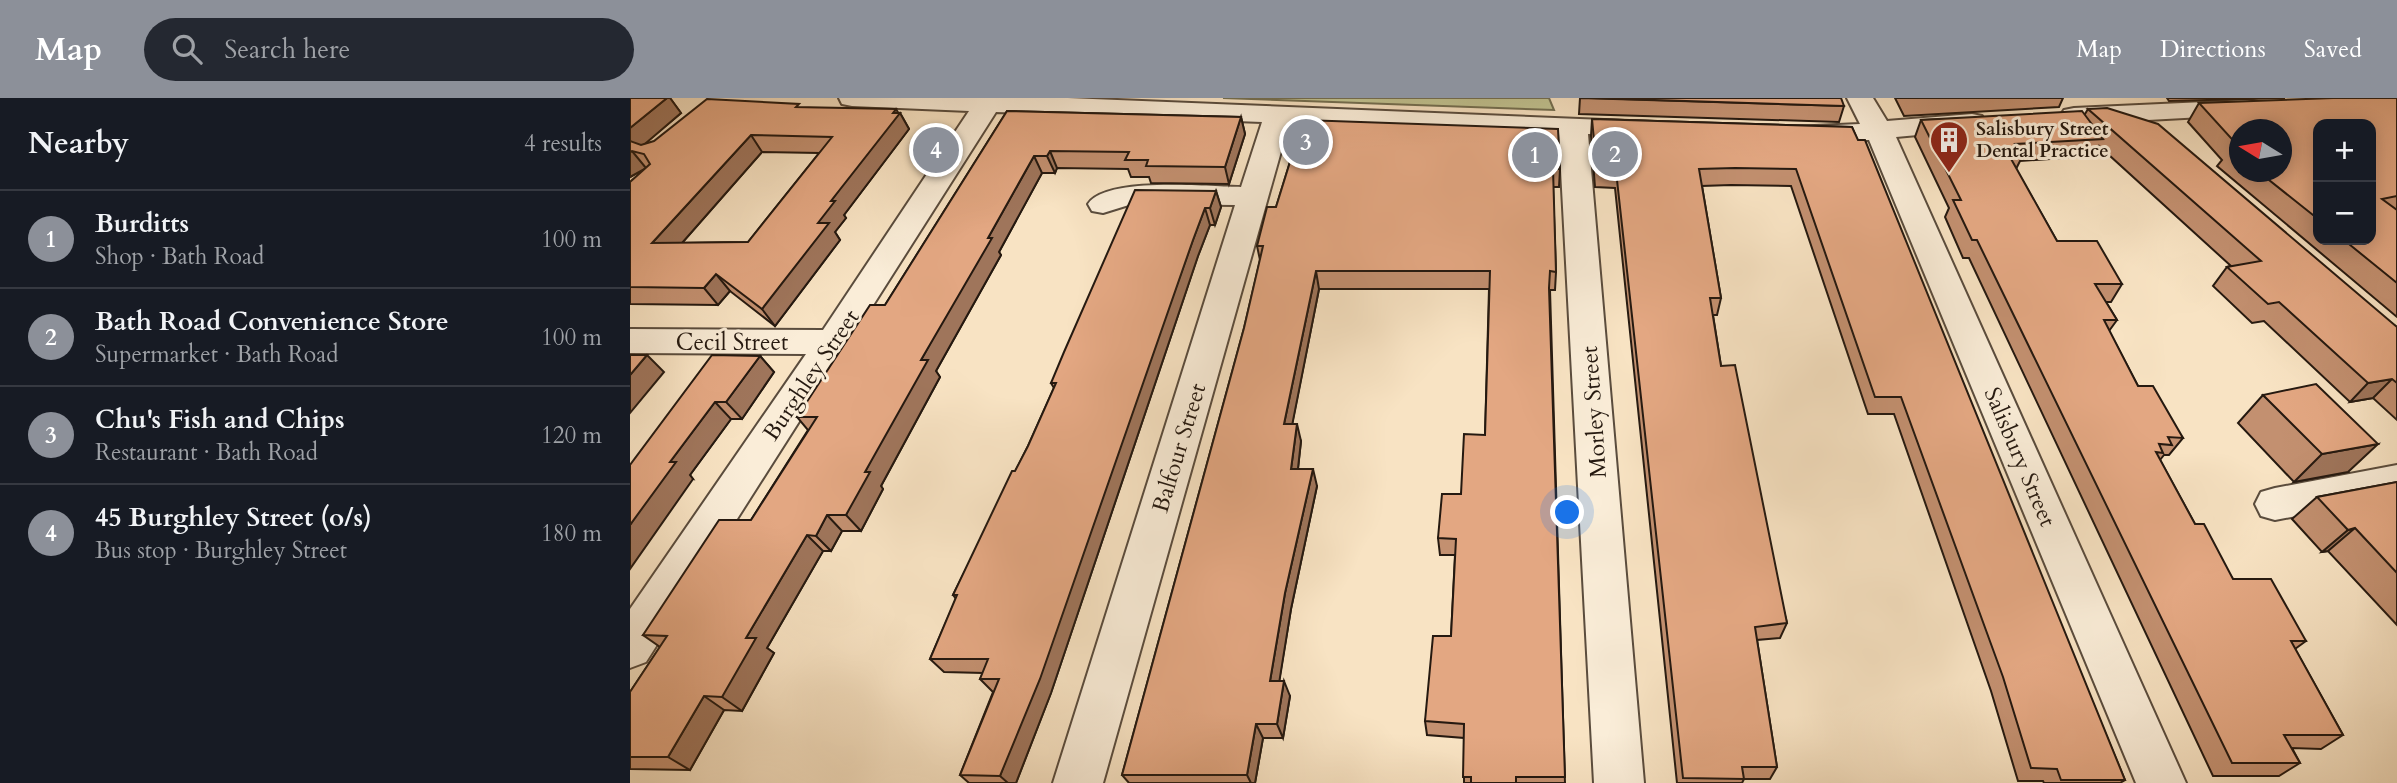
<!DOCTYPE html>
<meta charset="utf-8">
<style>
body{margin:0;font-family:Cardo,serif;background:#242831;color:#f1f3f6}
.controls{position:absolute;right:21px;top:21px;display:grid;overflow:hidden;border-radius:14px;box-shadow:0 4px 18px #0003}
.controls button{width:63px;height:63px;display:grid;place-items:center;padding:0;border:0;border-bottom:2px solid #363941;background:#171b24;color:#f1f3f6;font:35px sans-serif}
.compass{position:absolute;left:1599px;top:21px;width:63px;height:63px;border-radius:50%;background:#171b24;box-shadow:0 4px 18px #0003;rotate:281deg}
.you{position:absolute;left:938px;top:415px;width:24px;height:24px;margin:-18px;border:5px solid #fff;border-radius:50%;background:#1a73e8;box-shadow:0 0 0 10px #1a73e833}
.badge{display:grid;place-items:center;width:46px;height:46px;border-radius:50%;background:#8c9099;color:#fff;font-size:23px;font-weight:700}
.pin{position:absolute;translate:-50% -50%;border:4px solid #fff;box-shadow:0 2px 7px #0006}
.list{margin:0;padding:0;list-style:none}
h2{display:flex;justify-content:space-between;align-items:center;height:91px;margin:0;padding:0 28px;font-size:30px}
h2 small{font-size:23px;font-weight:400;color:#9ea1a6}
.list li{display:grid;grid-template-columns:46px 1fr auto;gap:21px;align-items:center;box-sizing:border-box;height:98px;padding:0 28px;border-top:2px solid #363941}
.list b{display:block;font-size:26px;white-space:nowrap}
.list p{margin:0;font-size:23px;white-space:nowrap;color:#9ea1a6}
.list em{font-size:23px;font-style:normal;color:#9ea1a6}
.icon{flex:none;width:38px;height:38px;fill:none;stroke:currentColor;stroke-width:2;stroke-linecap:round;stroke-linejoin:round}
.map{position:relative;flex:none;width:1767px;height:685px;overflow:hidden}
header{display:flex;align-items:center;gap:42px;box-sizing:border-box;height:98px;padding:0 35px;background:#8c9099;color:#fff}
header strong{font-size:33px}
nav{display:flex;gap:38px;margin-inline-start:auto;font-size:24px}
.search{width:490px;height:63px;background:#242831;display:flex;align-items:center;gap:18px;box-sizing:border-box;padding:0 24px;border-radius:38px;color:#9ea1a6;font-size:26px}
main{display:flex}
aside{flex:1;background:#171b24}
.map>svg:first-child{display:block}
.green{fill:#c1c391;stroke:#736e50;stroke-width:2}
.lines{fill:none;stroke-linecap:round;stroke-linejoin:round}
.minor-casing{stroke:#5a4c3d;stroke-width:4}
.minor{fill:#faedd8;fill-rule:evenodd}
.wall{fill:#c39070;stroke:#251910;stroke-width:2;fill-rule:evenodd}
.shaded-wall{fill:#9f755b;stroke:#251910;stroke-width:2}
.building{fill:#e3a782;stroke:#251910;stroke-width:2;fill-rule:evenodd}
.labels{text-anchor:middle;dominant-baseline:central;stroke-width:6;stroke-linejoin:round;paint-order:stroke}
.far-poi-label{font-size:19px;font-weight:bold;fill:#251910;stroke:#faedd8;text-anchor:start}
.street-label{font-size:23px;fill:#251910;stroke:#faedd8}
</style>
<header>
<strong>Map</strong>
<div class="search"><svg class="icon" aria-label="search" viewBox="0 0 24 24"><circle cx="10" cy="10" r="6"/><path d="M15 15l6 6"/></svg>Search here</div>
<nav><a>Map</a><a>Directions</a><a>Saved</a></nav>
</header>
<main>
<aside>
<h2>Nearby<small>4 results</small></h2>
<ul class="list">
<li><span class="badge">1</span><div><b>Burditts</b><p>Shop · Bath Road</p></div><em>100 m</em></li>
<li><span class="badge">2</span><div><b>Bath Road Convenience Store</b><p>Supermarket · Bath Road</p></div><em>100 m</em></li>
<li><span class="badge">3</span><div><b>Chu's Fish and Chips</b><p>Restaurant · Bath Road</p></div><em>120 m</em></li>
<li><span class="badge">4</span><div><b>45 Burghley Street (o/s)</b><p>Bus stop · Burghley Street</p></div><em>180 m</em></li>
</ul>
</aside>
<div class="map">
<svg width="1767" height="685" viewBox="0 0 1767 685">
<rect width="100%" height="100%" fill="#f8e3c3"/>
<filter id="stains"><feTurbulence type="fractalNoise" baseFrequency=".00286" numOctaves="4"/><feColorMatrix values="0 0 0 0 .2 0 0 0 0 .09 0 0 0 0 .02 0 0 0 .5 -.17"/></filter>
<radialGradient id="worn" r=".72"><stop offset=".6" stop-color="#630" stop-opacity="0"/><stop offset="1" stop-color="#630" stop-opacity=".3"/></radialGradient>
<path class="green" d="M593 0H919L924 12Z"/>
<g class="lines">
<defs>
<g id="minor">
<path d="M209 0H438L1024 24 1028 30 1024 36H958L1014 685H964L929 35 659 25 473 685H423L605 107 502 106 473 115 462 113 458 106C477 78 578 89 611 89L632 24 366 14 16 564 0 570V511L176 256 0 255V231L193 232 339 13 222 8 212 6Z"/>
<path d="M1217 0H1243L1257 23 1342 16 1352 18 1356 24 1352 30 1342 32 1266 39 1556 685H1506L1239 42 1172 43 1162 41 1158 35 1162 29 1230 26Z"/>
<path d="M1618 2 1628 4 1632 10 1628 16 1444 26 1434 24 1430 18 1434 12 1444 10Z"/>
<path d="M1767 367V399L1645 422 1631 418 1625 406 1631 394 1645 390Z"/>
</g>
</defs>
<use href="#minor" class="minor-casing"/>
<use href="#minor" class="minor"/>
</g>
<g class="wall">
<path d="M0 0H40L51 15 14 46 171 10 270 15 279 31 214 117 216 120 205 134 210 142 145 228 100 193 88 207 0 206V84L16 70 0 79ZM132 54 189 55 118 144 52 145Z"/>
<path d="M950 0 1214 8 1209 24 949 16Z"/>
<path d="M1265 0H1433L1429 9 1274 18Z"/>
<path d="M1537 0H1655L1539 3Z"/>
<path d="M1767 0V219L1587 68 1592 62 1558 24 1569 5ZM1688 26 1741 142H1688ZM1609 32 1651 74H1609Z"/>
<path d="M1458 11 1767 229V322L1743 300 1720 304 1634 223 1622 225 1583 188 1597 169 1601 168 1469 48 1464 58 1390 63 1386 71 1427 143 1492 186 1481 204H1476L1487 222 1479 233 1508 288 1553 340 1539 357H1534L1530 362 1565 426 1603 481 1676 543 1665 551 1713 637 1691 651 1662 650 1670 665 1649 678H1583L1339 160H1333L1315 119 1319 110 1285 39 1291 22 1455 16Z"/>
<path d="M377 13 611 19 615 36 599 86 521 85 519 79H501L498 71 427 70 425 75H412L369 154 371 157 306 273 310 279 251 388 253 391 231 433H212L201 453H193L137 550 144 555 112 613 94 612 60 672 0 671V594L30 549 13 537 121 422 178 332 167 319 255 207Z"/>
<path d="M962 21 1222 29 1495 682 1490 685H1414L1413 683H1388L1361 593 1264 316H1238L1161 88 1101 87 1072 88 1091 200 1087 217H1083L1091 268 1157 525 1150 540 1127 542 1147 669 1140 681H1114L1112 685H1047L985 90 965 89 961 38Z"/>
<path d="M673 22 930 71 929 89H923L926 174 925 192H920L935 685H834V640L797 637 795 623 821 538 825 457H810L808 440 831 396 855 337 859 191H689L662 326 671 343 668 371 687 388 661 511 649 583 660 598 653 640H633L625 685H499L492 677 614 230 630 162 627 148 646 109Z"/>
<path d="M586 93 591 109 585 127H580L568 158 421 595 386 685H339L330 677 363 594 350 581 353 575 314 574 300 561 326 501 323 497 398 348 424 290 421 285Z"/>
<path d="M130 258 144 274 112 321H101L60 377 63 381 0 367Z"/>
<path d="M1633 297 1718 374 1664 384 1608 325Z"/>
<path d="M1767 384V527L1698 453 1692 454 1662 421 1687 399Z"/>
</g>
<g class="shaded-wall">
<path d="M37 0H40L51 15 9 51 0 43V30Z"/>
<path d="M266 11 269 16 270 15 279 31 214 117 216 120 205 134 210 142 145 228 132 211 201 103Z"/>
<path d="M611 19 615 36 599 86 595 69Z"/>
<path d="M121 37 132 54 37 162 22 145Z"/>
<path d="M2 53 16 70 0 79V54Z"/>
<path d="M420 53 427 70 425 75 417 58Z"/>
<path d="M404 58 412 75 369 154 371 157 306 273 310 279 251 388 253 391 231 433 216 417 235 374 291 262 358 140Z"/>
<path d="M586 93 591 109 585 127 580 110Z"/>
<path d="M575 110 580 127 568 158 421 595 386 685H378L370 678 563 142Z"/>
<path d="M686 173 689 191 659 343 654 326Z"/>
<path d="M86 176 100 193 88 207 74 190Z"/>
<path d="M17 257 34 274 0 315V277Z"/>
<path d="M130 258 144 274 112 321 96 304Z"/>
<path d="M1762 281 1743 300 1720 304 1738 285Z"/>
<path d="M85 304 101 321 60 377 63 381 0 471V427L40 364Z"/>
<path d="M667 326 671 343 666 388 661 371Z"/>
<path d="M1748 346 1718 374 1664 384 1692 356Z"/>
<path d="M683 371 687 388 661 511 647 598 640 583 655 495Z"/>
<path d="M197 417 212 433 201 453 186 438Z"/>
<path d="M1725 430 1698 453 1692 454 1718 432Z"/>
<path d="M177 437 193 453 137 550 144 555 112 613 92 599 116 540Z"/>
<path d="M654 583 660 598 653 640 647 626Z"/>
<path d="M74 598 94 612 60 672 38 659Z"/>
<path d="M626 626 633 640 625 685H621L617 677Z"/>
</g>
<g class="building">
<path d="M0 0H37L0 30Z"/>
<path d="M962 0H1211L1214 8Z"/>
<path d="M1703 0H1767V98L1752 101 1767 112V185L1714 142H1741V26H1688V121L1629 74H1651V32H1609V49L1569 5Z"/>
<path d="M77 1 169 6 166 9 266 11 263 15H270L201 103H205L188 125H199L132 211 86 176 74 190 0 189V84L20 66 14 56 2 53 0 54V43L11 47 24 43ZM121 37 202 39 118 144 22 145Z"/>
<path d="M1477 10 1528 26 1767 229V285L1762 281 1738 285 1649 204 1638 206 1597 169 1631 163 1458 11Z"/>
<path d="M377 13 611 19 595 69 516 68 518 62H495L499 54 420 53 417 58H404L358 140H362L291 262H298L235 374H240L216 417H197L186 438 177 437 116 540H126L92 599 74 598 38 659H0V594L37 538 13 537 89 422H121L187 319H167L240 207H255Z"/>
<path d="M1452 13 1473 41 1385 46 1392 59H1380L1427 143H1467L1492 186H1465L1487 222H1474L1508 288H1523L1553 340 1538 339 1542 347 1529 346 1533 355 1526 354 1565 426H1574L1603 481H1641L1676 543H1661L1713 637H1654L1670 665H1602L1347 142H1342L1323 102H1331L1291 22Z"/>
<path d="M962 21 1222 29 1228 42H1235L1495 682H1431L1427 671 1401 670 1373 579 1271 299H1245L1166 71 1105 70 1069 71 1091 200H1080L1091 268 1105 267 1157 525 1125 529 1147 669H1112L1114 681 1053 680 986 73H967Z"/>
<path d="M673 22 928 31 930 71H923L926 174 920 173 919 190 935 679H886V685H841V679H833L834 626 795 623 803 538H821L826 441 808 440 812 396H831L834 336 855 337 860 173H686L654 326H667L661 371H683L655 495 640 583H654L647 626H626L617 677H492L614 230 633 148H627L637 109H646Z"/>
<path d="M1600 49 1609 53V57Z"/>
<path d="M505 92 586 93 580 110H575L563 142 410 581 370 678 330 677 369 581H350L358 561H300L327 497H323L382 373H385L398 348 426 285H421L434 254Z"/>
<path d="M0 257H17L0 277Z"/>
<path d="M82 257 130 258 96 304H85L40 364H46L0 427V367Z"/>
<path d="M1686 286 1748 346 1692 356 1633 297Z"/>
<path d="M1767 384V475L1725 430 1718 432 1687 399Z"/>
</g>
<defs>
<symbol id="building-pin" viewBox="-11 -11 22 30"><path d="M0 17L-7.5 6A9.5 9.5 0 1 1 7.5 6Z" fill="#8f2418" stroke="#faedd8"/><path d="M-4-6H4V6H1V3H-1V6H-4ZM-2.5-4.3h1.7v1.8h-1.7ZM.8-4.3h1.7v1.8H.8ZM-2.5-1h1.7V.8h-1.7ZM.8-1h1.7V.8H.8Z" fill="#fff"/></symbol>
</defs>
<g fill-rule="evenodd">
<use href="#building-pin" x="1297" y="20" width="44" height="60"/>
</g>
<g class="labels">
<g class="far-poi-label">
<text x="1346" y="31">Salisbury Street<tspan x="1346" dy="22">Dental Practice</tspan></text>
</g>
<g class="street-label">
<text x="102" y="244">Cecil Street</text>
<text transform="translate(181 277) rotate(-56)">Burghley Street</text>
<text transform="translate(964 314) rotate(-94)">Morley Street</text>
<text transform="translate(549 350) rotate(-73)">Balfour Street</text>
<text transform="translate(1390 359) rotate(67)">Salisbury Street</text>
</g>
</g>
<rect width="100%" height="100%" filter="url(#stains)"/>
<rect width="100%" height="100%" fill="url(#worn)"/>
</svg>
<div class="controls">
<button>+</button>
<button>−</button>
</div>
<svg class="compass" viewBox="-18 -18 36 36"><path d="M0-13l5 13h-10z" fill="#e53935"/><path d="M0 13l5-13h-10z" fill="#9ea1a6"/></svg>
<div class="you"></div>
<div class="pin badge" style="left:905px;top:57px">1</div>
<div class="pin badge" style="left:985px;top:56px">2</div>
<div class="pin badge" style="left:676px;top:44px">3</div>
<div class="pin badge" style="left:306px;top:52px">4</div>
</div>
</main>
